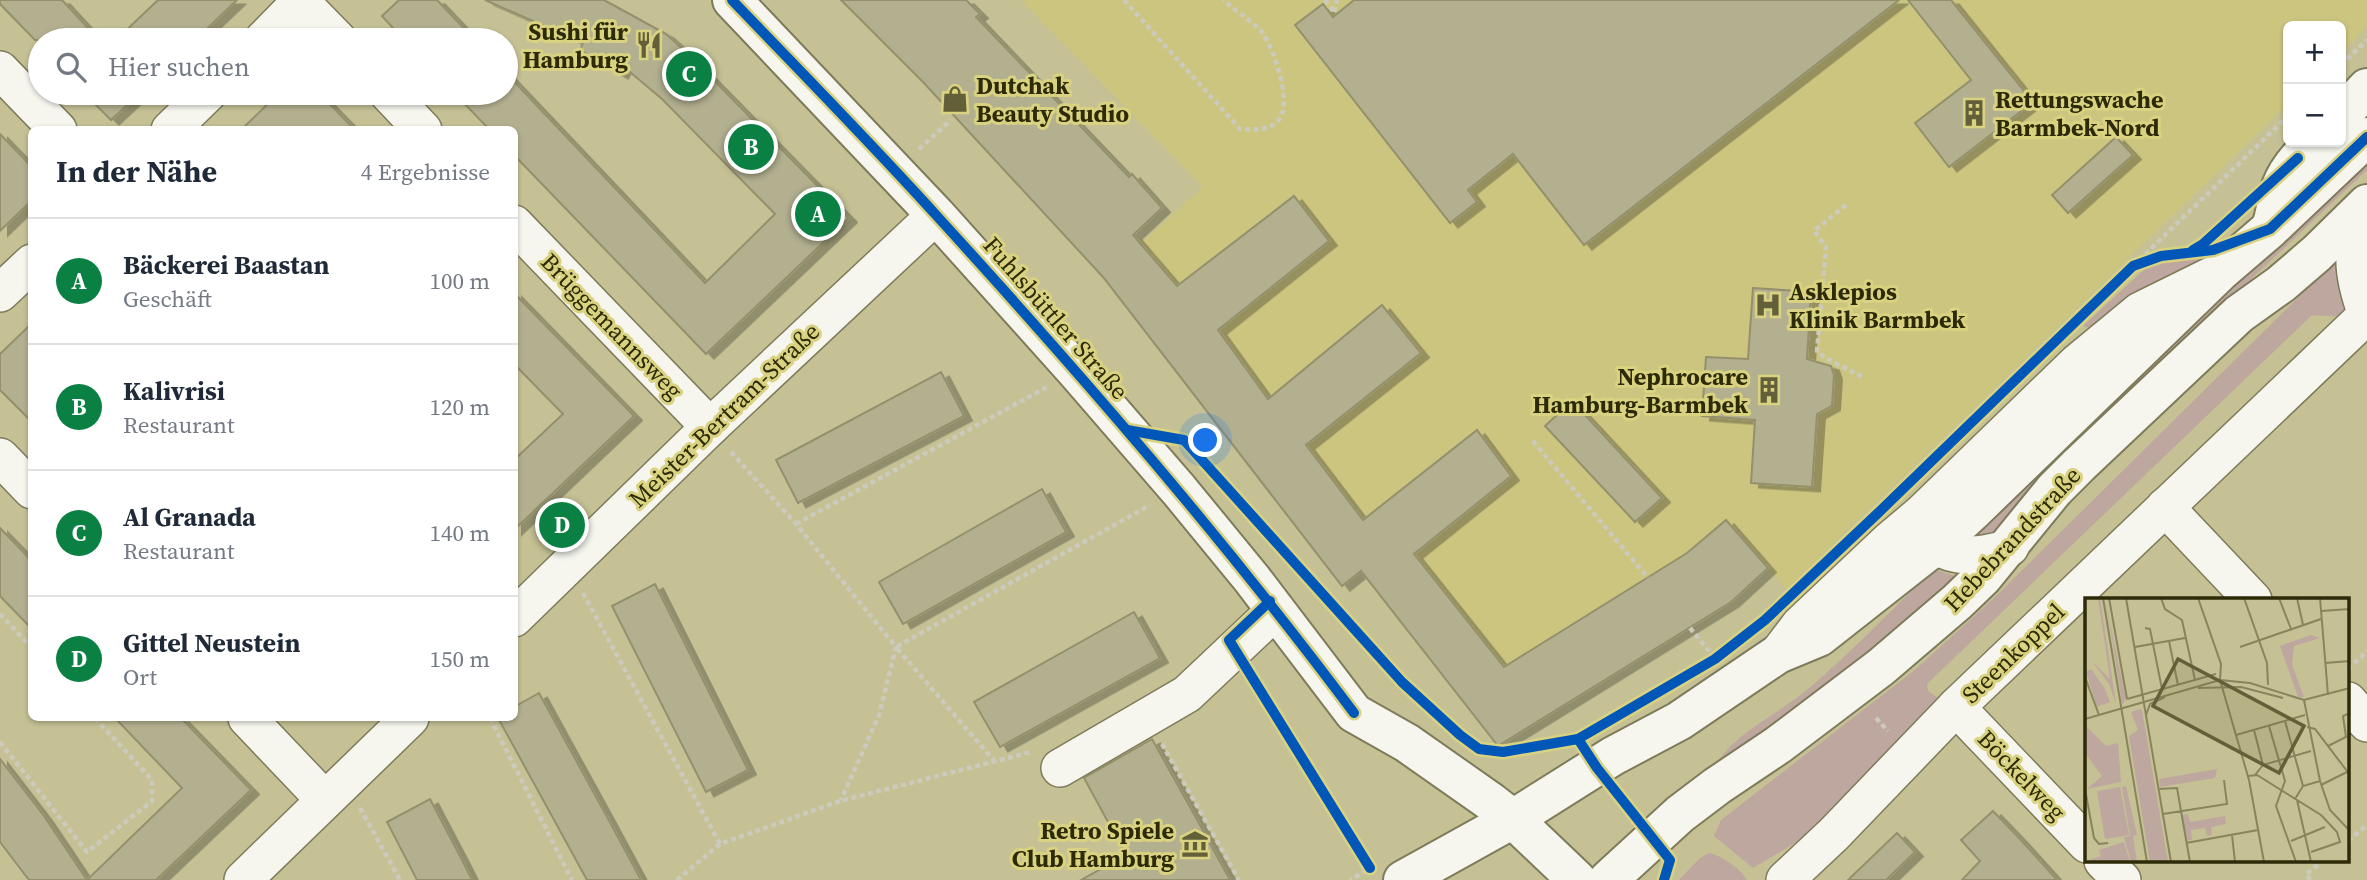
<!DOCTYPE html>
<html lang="de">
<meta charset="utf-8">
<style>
body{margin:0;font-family:"Source Serif 4",serif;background:#f6f6f7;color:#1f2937}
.controls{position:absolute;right:21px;top:21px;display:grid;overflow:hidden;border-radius:10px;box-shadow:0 2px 5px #0004}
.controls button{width:63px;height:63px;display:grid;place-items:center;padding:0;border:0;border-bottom:2px solid #e0e1e3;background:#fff;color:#1f2937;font:35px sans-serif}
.you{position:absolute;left:1206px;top:441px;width:24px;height:24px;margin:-18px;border:5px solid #fff;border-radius:50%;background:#1a73e8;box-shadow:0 0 0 10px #1a73e833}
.badge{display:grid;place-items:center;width:46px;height:46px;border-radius:50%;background:#0b8043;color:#fff;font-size:23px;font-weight:700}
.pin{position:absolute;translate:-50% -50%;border:4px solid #fff;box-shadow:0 2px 7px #0006}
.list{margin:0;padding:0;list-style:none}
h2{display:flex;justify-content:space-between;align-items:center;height:91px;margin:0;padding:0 28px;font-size:30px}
h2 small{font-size:23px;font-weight:400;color:#747a83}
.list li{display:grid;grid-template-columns:46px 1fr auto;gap:21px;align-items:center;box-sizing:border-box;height:126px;padding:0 28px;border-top:2px solid #e0e1e3}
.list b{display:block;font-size:26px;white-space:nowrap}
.list p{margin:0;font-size:23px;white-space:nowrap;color:#747a83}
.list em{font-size:23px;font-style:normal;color:#747a83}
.icon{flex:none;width:38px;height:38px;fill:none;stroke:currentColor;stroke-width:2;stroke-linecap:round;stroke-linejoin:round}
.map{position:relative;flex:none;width:2367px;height:880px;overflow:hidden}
.search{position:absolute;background:#fff;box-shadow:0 2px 5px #0004;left:28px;top:28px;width:490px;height:77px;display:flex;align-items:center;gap:18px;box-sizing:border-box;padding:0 24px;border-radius:38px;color:#747a83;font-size:26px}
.panel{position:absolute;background:#fff;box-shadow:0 2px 5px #0004;left:28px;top:126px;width:490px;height:595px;border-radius:10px}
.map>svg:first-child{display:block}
.built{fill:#ccc580}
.grass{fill:#bea79f}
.building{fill:#b3b090;stroke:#94906c;stroke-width:2;filter:url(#shadow)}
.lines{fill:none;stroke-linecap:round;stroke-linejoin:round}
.minor-casing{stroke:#7e7b5b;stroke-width:40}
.major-casing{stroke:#7e7b5b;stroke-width:42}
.path{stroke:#cccabc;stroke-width:4.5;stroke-dasharray:5 3.5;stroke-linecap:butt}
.minor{stroke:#f6f6ef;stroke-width:37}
.major{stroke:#f6f6ef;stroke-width:38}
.cycleway-casing{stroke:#d9d281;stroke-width:15}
.cycleway{stroke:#0057b8;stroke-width:10}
.labels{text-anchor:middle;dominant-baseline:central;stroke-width:6;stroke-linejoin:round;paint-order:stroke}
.poi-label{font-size:24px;font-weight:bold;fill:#2d2a07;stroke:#d9d281;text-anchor:end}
.street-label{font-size:24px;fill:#2d2a07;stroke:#d9d281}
.inset-road{fill:none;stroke:#88855c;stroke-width:2}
.view{fill:#625f39;fill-opacity:0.15;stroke:#625f39;stroke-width:3.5}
.inset-edge{fill:none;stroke:#2d2a07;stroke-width:3.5}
</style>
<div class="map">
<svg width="2367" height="880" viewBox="0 0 2367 880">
<defs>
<filter id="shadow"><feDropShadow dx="8" dy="4.5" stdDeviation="0" flood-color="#0004"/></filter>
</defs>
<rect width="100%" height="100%" fill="#c5c195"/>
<path class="built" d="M1021 0H2367V26L2341 54V26H2288V104L1786 589 1768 568 1731 602 1498 747 1361 572 1342 586 1103 277 1203 187Z"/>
<g class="grass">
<path d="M2367 157V170L2126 397 2120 389Z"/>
<path d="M2196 256 2206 257 2098 330 2083 326 2146 268 2166 258Z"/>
<path d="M2342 260 2351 310 2343 317 2312 315 1927 684 1928 691 1943 701 1807 836 1753 868 1714 836 1721 820 1916 669 1993 599 2332 264Z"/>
<path d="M2093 417 2098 425 1999 533 1981 541 1971 535Z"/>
<path d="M1934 569 1963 579 1865 660 1713 769C1734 732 1776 716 1808 689 1852 652 1892 609 1934 569Z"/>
<path d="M1709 853C1721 855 1741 869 1747 880H1679L1699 859Z"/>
</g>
<g class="building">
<path d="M0 0H62L99 40H35L0 4Z"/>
<path d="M158 0H237L195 40H116Z"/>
<path d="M399 0H437L475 40H404L382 16Z"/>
<path d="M485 0H604L666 34 688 54 849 218 706 354 514 155V130H490L454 93H506V73L705 283 775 214 662 99 624 67 620 74 580 50 583 43Z"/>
<path d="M841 0H966L980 14 976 17 1129 177 1132 174 1162 208 1133 235 1177 286 1294 196 1329 241 1218 330 1268 399 1382 305 1421 353 1306 445 1363 520 1477 430 1511 476 1414 554 1504 667 1687 553 1726 520 1768 568 1731 602 1498 746 1361 571 1342 586 1103 277 923 82Z"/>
<path d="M1354 0H1899L1584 245 1513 154 1468 190 1477 202 1450 223 1295 25 1323 4 1333 17Z"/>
<path d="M1908 0H1951L2033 102 1949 167 1915 123 1971 80Z"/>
<path d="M84 93H140L111 120Z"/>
<path d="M279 93H319L355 130H241Z"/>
<path d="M0 134 32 167V200L0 231Z"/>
<path d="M2116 137 2133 155 2068 213 2052 195Z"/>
<path d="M1753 288 1811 292 1807 359 1831 366 1834 375 1832 406 1817 414 1812 487 1751 483 1755 420 1702 416 1706 357 1748 359Z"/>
<path d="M514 293 634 416 514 530V460L563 414 514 364Z"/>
<path d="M32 323V422L0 390V354Z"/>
<path d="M941 372 964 416 798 503 776 460Z"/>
<path d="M1572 401 1662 498 1635 522 1545 426Z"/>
<path d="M1042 489 1066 532 903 624 879 582Z"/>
<path d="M0 528 32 561V629L0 596Z"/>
<path d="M655 584 748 770 706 792 612 606Z"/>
<path d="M1134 612 1160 658 1000 747 974 702Z"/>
<path d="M539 693 606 815 641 880H587L514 747 498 718H514V707Z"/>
<path d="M115 718H181L251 790 156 880H29L0 842V759L44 816 87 880 182 788Z"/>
<path d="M1152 739 1195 816 1230 880H1081L1126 855 1084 778Z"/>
<path d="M430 799 462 860 472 880H417L387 822Z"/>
<path d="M1993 811 2020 839 2057 880H1962L1980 861 1961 840Z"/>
<path d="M1897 833 1915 852 1886 880H1848Z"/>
</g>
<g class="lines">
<defs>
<g id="minor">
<path d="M301 2 338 40"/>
<path d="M263 40 302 0"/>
<path d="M0 70 58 130"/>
<path d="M388 93 423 130"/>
<path d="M170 130 208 93"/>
<path d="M2366 205C2351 250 2351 271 2367 315"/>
<path d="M514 224 710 427"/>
<path d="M0 293 32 263"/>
<path d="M0 457 32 490"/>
<path d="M2165 507 2253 600"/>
<path d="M1922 522C1930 562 1981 559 2010 547"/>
<path d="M514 618 710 427 936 215"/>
<path d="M1778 654 1800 625 1889 541 1921 514 2077 363 2140 311 2211 276"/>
<path d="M2348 701 2367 723"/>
<path d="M1956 707 2087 844"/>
<path d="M247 718 324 799"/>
<path d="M1060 768 1187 694 1276 610"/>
<path d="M2103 861 2122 880"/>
<path d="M243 880 410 718"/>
<path d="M1785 880 1834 834 1956 707 2367 315"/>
</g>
<g id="major">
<path d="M732 0 936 215 1076 371 1179 490 1252 579 1354 713 1407 743 1491 802 1513 819 1577 880"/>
<path d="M2341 115 2367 88"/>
<path d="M2271 227C2275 216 2276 205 2279 193 2284 173 2299 157 2314 142"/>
<path d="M1403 880 1513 819 1613 756 1679 721 1778 654 1819 637 1936 545 1971 513 2221 271 2270 229 2367 137"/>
<path d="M1608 880 1680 814 1717 786 1778 745 1881 667 1957 602 1983 577 2054 490 2080 464 2239 314 2281 284 2317 253 2367 204"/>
</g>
</defs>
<use href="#minor" class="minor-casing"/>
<use href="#major" class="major-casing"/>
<g class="path">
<path d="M1124 0 1240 129C1254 130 1272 131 1280 118 1292 102 1273 45 1261 31 1250 20 1235 10 1223 0"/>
<path d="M1325 0 1334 12"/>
<path d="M1334 12 1337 0"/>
<path d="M2347 59 2367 40"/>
<path d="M919 149 951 120"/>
<path d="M1846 205 1814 231 1826 247 1817 351 1824 357 1864 378"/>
<path d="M2133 266 2288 116"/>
<path d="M1533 441 1648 578"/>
<path d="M731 452 796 524 896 647 879 715 841 800"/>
<path d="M796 524 1047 387"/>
<path d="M583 593 720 844"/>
<path d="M0 614 32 648"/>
<path d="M1690 628 1715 658"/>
<path d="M2348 669 2367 651"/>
<path d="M1252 676 1370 868 1350 880"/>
<path d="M490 718 572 880"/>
<path d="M1876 718 1888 731"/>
<path d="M0 742 87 852 152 801V780L95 718"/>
<path d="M1162 744 1239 880"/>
<path d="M995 762 896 647 1150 505"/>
<path d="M360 808 400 880"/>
<path d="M2348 841 2367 825"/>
<path d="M677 880 720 844 840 801 1031 752"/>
<path d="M2310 880 2306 874 2323 861"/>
</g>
<use href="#minor" class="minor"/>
<use href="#major" class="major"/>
<defs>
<g id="cycleway">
<path d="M732 0C800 71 870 142 936 215 1082 375 1224 539 1354 713"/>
<path d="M2193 250 2203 244 2298 158"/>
<path d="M1127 430 1184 440 1402 682 1460 735 1479 749 1503 752 1578 739 1597 768 1670 860 1664 880"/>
<path d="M1270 601 1229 640 1370 868"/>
<path d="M1578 739 1715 659 1765 620 1877 514 2133 266 2161 256 2213 250 2270 229 2367 137"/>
</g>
</defs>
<use href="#cycleway" class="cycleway-casing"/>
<use href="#cycleway" class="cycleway"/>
</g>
<defs>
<symbol id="restaurant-bare" viewBox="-9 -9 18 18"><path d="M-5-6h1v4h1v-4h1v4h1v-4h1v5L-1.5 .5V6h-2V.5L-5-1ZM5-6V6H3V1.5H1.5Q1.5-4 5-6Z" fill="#625f39" stroke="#d9d281" stroke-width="2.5" paint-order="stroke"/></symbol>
<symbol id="shop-bare" viewBox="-9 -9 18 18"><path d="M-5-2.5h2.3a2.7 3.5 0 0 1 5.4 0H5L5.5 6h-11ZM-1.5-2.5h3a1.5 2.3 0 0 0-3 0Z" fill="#625f39" stroke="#d9d281" stroke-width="2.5" paint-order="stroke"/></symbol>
<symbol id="building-bare" viewBox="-9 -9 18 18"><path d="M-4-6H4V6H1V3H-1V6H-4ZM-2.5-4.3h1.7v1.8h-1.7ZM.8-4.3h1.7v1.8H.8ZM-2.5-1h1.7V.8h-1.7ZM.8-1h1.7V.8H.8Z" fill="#625f39" stroke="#d9d281" stroke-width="2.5" paint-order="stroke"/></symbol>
<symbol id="hospital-bare" viewBox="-9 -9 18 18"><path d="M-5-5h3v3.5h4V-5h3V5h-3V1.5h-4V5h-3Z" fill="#625f39" stroke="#d9d281" stroke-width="2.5" paint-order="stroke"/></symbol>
<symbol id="museum-bare" viewBox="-9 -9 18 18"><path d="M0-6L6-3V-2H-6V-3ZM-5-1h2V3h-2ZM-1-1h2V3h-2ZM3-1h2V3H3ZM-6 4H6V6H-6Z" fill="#625f39" stroke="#d9d281" stroke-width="2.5" paint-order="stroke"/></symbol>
</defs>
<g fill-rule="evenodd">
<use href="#restaurant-bare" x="630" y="26" width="38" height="38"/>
<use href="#shop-bare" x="936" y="80" width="38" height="38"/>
<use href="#building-bare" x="1955" y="94" width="38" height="38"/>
<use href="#hospital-bare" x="1749" y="286" width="38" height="38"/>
<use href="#building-bare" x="1750" y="371" width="38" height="38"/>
<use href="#museum-bare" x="1176" y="825" width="38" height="38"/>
</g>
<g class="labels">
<g class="poi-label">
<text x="628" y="31">Sushi für<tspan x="628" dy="28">Hamburg</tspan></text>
<text x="976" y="85" text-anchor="start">Dutchak<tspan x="976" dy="28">Beauty Studio</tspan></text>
<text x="1995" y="99" text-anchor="start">Rettungswache<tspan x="1995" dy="28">Barmbek-Nord</tspan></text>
<text x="1789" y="291" text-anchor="start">Asklepios<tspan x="1789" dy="28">Klinik Barmbek</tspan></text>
<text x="1748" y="376">Nephrocare<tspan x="1748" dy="28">Hamburg-Barmbek</tspan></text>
<text x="1174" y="830">Retro Spiele<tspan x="1174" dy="28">Club Hamburg</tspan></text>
</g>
<g class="street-label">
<text transform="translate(1056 318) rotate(49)">Fuhlsbüttler Straße</text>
<text transform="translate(612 326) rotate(46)">Brüggemannsweg</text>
<text transform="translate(724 415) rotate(-44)">Meister-Bertram-Straße</text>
<text transform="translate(2012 539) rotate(-47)">Hebebrandstraße</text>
<text transform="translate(2013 653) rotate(-44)">Steenkoppel</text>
<text transform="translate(2022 775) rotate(46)">Böckelweg</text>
</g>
</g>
<g transform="translate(2085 598)">
<rect width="264" height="264" fill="#c5c195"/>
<path d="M0 127 21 148 33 145 36 184 2 191 17 178 0 155ZM41 188 52 237 48 238 52 264H46L39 239 45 238 37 189ZM103 216 105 224 140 218 141 226 126 229 127 237 122 238 120 230 106 232 107 242H102L97 217Z" fill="#bea79f"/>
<path d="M13 0H15L31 106 24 86 7 63 25 81ZM20 0 41 102 37 106 29 53Z" fill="#bea79f"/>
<path d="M226 37 235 40 209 48 207 67 219 99H213L195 48ZM132 171 130 180 75 189 74 181Z" fill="#bea79f"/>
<path d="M6 71 20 91 25 104 12 109 1 74ZM55 111 57 112 83 264H65L44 138 53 132 46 114ZM35 189 44 237 20 241 12 193ZM39 244 45 264 4 262 16 258 14 252Z" fill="#bea79f"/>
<path class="inset-road" d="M18 0 62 264M24 0 42 101M41 0 86 264M76 0 80 11 97 22 110 82M113 0 136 66 135 82 164 182 179 264M159 0 182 65 183 87M194 0 206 31M212 0 218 27M235 0 243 97M236 13 265 11M60 30 65 31 77 91M84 43 93 87M50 49 100 40M155 49 236 21M240 65 265 63M0 79 14 117M113 90 156 89 198 100M42 101 131 76M219 102 235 183 245 212 265 233M61 117 65 106 80 99M0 121 135 82 165 85 219 102 265 90M200 123 218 188M184 128 200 183 191 208 211 264M222 129 230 131 265 177M169 132 178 167M151 137 220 117M243 148 261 139 258 118 265 115M170 177 178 167 226 153M163 178 172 177 236 217 252 234 255 244 226 254M236 187 262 174M0 191 9 240 14 246 23 245M73 191 92 190 105 264M210 201 218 188 235 183M212 202 226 264M78 216 142 206 139 182M147 237 150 264M206 243 240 229M101 245 173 232"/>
<path class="view" d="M93 61 219 128 194 175 68 108Z"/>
<rect width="264" height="264" class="inset-edge"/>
</g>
</svg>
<div class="controls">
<button>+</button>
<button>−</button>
</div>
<div class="you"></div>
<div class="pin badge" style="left:818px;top:214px">A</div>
<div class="pin badge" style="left:751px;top:147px">B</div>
<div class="pin badge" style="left:689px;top:74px">C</div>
<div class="pin badge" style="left:562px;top:525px">D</div>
<div class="search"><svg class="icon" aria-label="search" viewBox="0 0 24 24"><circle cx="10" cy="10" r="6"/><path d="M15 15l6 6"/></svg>Hier suchen</div>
<section class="panel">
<h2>In der Nähe<small>4 Ergebnisse</small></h2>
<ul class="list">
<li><span class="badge">A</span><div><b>Bäckerei Baastan</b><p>Geschäft</p></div><em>100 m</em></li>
<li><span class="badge">B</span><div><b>Kalivrisi</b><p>Restaurant</p></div><em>120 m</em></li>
<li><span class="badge">C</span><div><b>Al Granada</b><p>Restaurant</p></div><em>140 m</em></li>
<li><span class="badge">D</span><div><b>Gittel Neustein</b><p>Ort</p></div><em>150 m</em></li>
</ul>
</section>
</div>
